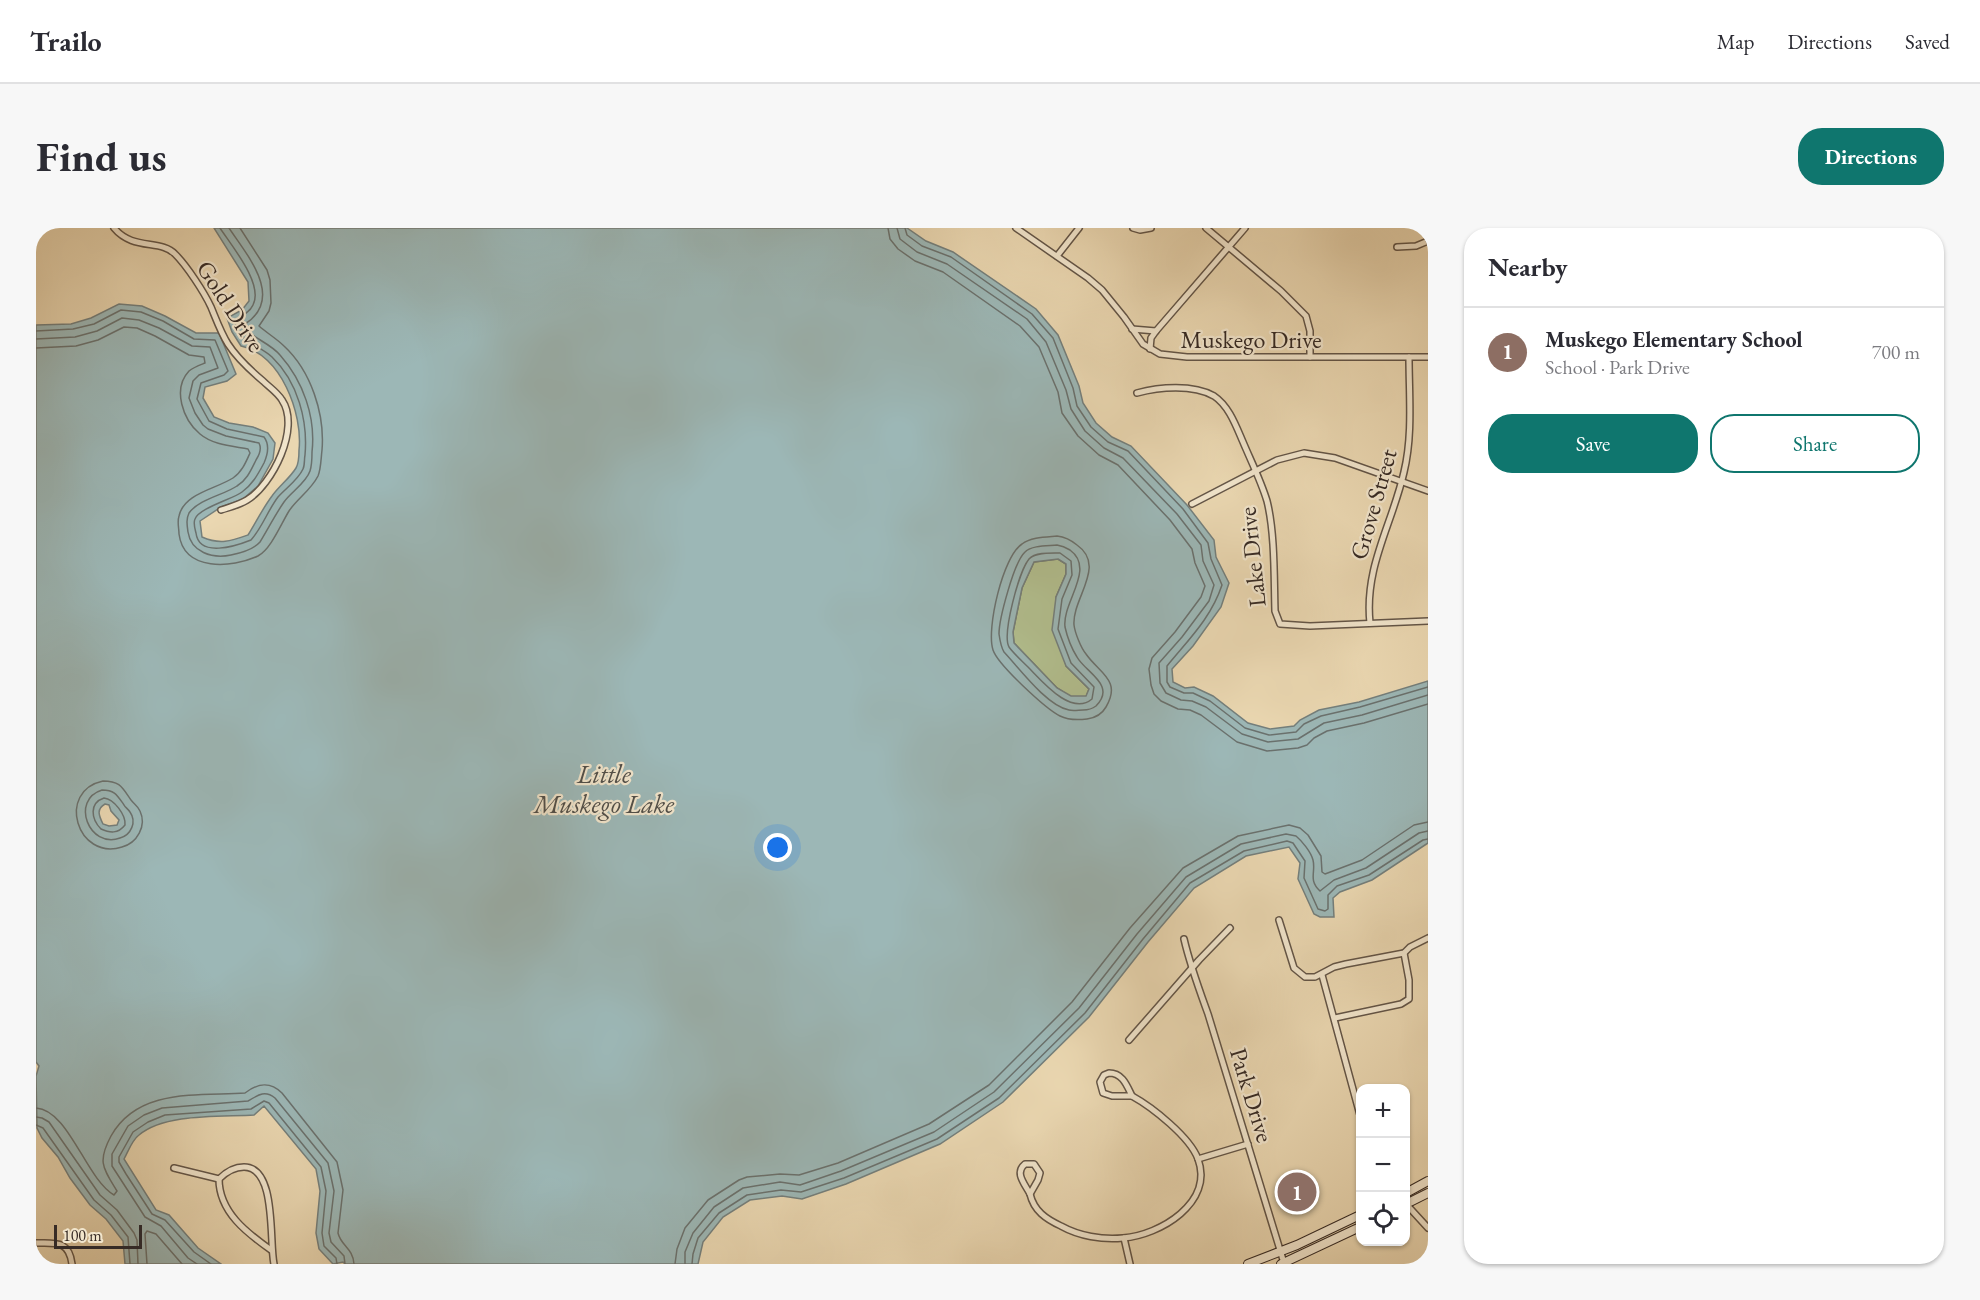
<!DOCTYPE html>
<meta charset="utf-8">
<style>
body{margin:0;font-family:"EB Garamond",serif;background:#f7f7f7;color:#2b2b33}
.controls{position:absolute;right:18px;bottom:18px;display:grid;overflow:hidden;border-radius:12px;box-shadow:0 2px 4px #0004}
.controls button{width:54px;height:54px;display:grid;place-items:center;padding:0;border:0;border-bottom:2px solid #e1e1e2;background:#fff;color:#2b2b33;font:30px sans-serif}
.scale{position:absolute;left:18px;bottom:15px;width:88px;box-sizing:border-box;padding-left:6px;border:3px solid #372b25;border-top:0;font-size:16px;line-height:21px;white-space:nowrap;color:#372b25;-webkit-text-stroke:4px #f1e5cc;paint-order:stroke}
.you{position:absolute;left:742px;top:620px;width:21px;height:21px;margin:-15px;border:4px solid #fff;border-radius:50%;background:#1a73e8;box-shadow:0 0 0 9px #1a73e833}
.badge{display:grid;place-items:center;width:39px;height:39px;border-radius:50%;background:#0f766e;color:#fff;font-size:20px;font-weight:700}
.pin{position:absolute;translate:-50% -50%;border:3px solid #fff;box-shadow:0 2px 6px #0006}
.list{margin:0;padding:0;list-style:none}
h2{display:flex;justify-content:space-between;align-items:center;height:78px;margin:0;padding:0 24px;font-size:26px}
h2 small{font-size:20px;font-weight:400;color:#7c7c81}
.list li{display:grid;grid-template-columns:39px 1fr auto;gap:18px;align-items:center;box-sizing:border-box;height:90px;padding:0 24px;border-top:2px solid #e1e1e2}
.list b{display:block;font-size:22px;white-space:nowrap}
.list p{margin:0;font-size:20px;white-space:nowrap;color:#7c7c81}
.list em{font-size:20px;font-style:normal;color:#7c7c81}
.actions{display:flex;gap:12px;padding:18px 24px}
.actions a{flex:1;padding:14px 0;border:2px solid #0f766e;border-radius:24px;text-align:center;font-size:21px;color:#0f766e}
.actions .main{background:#0f766e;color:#fff}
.icon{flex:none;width:33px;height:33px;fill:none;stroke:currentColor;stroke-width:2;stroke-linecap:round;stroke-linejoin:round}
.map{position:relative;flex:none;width:1392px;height:1036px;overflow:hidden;border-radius:24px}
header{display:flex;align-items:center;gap:36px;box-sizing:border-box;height:84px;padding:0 30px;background:#fff;border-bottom:2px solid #e1e1e2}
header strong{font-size:28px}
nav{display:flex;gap:33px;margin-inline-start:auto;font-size:21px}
.intro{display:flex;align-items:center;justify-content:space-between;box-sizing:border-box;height:144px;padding:0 36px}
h1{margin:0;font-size:42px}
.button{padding:15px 27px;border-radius:24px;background:#0f766e;color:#fff;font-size:21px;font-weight:700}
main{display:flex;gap:36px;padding:0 36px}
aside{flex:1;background:#fff;border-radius:24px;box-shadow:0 2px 4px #0004}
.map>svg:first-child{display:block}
.green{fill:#b2bf8f;stroke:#74755a;stroke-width:1.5}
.water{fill:#9cb7b6;stroke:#747f7c;stroke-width:1.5;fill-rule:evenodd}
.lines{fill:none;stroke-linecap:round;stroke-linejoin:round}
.shore{stroke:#6a716e;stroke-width:1.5}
.minor-casing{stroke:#645648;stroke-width:8}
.secondary-casing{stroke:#372b25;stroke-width:10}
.minor{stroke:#f1e5cc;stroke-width:5}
.secondary{stroke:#f1e5cc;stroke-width:8}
.labels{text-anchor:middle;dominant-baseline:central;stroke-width:4.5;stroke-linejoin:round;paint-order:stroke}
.street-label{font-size:24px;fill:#372b25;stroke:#f1e5cc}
.water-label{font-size:26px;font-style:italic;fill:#504e49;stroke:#f1e5cc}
</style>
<header>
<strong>Trailo</strong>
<nav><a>Map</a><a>Directions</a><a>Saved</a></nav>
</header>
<div class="intro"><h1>Find us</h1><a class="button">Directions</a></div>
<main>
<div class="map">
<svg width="1392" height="1036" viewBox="0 0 1392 1036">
<rect width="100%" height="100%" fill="#ead7b1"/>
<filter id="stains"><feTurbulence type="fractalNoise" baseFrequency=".00333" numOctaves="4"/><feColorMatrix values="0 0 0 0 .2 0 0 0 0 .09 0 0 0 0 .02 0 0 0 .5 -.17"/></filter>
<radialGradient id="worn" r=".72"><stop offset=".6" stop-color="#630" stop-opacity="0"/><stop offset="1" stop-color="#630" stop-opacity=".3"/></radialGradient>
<path class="green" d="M1022 331 1030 336V346L1020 369 1030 438 1053 461 1050 469H1035L1021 460 978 415 977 404 986 360 998 334Z"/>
<path class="water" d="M178 0H871L890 13 917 24 1000 81 1022 107 1043 158 1047 175 1060 195 1076 209 1095 218 1151 277 1178 312 1180 329 1193 355 1185 379 1157 418 1136 441 1137 454 1149 460 1158 459 1177 468 1212 495 1234 501 1258 498 1264 492 1283 482 1323 474 1392 453V615L1336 652 1304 664 1297 670 1298 689H1284L1278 686 1262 651 1264 635 1253 619 1210 628 1158 660 1112 714 1053 789 967 874 904 916 810 956 766 971 746 968 714 972 687 989 667 1014 662 1036H309L307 1034 297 1036 283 1021 280 1005 284 963 280 941 228 878 218 887C185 889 129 885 103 907 96 912 92 924 88 931L120 982 133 987 162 1020 185 1036H89L87 1013 70 991 54 977 34 950 22 929 6 910 1 900 0 848 3 838 0 834V97L35 96 55 90 83 76 106 78 129 88 160 105H183L200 146 191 153 169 159 167 170 178 189 193 195 217 199 232 205 239 215 237 231 222 258 207 271 185 279 164 293 166 309C184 317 195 313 212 307 220 294 227 280 236 268 243 258 254 250 260 240 263 235 263 228 263 222 267 186 245 126 205 118L196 104 191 90 206 82 213 73 212 54ZM1022 331 1030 336V346L1020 369 1016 402 1030 438 1053 461 1050 468H1035L1021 460 978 415 977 404 986 360 998 334ZM69 576 73 577 75 583 83 592 81 597 73 598 67 596C63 588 60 581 69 576Z"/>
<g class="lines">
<g class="shore">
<path d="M852 0 854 11 862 21 879 33 907 44 984 98 1003 119 1022 164 1026 185 1042 208 1063 227 1082 237 1134 292 1156 321 1159 335 1169 358 1165 369 1139 404 1116 430 1113 441 1115 457 1118 466 1125 473 1142 481 1154 482 1165 487 1201 514 1231 523 1262 520 1271 517 1278 510 1291 503 1328 495 1392 476"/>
<path d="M861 0 864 11 881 24 911 36 991 91 1010 114 1030 162 1035 181 1049 203 1068 220 1087 230 1141 286 1165 317 1167 333 1178 357 1173 373 1146 409 1123 435 1124 455 1130 465 1145 472 1156 473 1170 479 1206 506 1232 514 1262 511 1288 495 1326 487 1392 467"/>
<path d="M869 0 871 7 886 18 915 29 996 86 1017 110 1037 160 1041 178 1055 199 1072 214 1092 223 1147 281 1172 315 1175 331 1186 357C1175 390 1153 411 1131 438V454L1134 459 1148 465H1157L1174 473 1209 500 1233 507 1260 504 1268 496 1285 488 1324 479 1392 459"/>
<path d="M0 103 37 101 58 96 85 82 105 84 127 93 158 111 179 112 192 143 188 147 165 155 161 171 173 193 191 201 228 209C234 217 232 226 228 235 222 246 217 256 206 264 197 271 163 280 159 291 157 295 159 301 160 305 163 330 200 318 215 312 226 300 232 282 242 269 250 260 262 252 267 241 269 237 268 232 269 227 272 193 262 154 236 129 223 117 200 113 199 92 206 88 214 84 217 77 228 56 195 17 184 0"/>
<path d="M0 111 39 109 61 103 86 90 103 92 123 100 156 118 174 119 182 140 163 147 157 153 153 170 159 185 167 197 172 201 190 208 223 215C226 221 224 226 220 232 215 242 211 252 201 258 188 267 163 271 153 285 150 291 151 297 152 304 155 324 176 331 195 327 205 325 217 322 224 314 232 301 239 287 248 274 255 264 270 255 274 243 276 237 276 230 276 224 280 189 267 153 244 127 234 115 216 110 208 99L209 96C249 70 211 27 193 0"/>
<path d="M0 120 40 118 62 112 88 99 101 100 119 108 153 127 168 129 169 135C164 137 158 139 153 143 136 161 147 192 164 206 177 217 196 218 212 221L214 225C210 234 206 244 197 250 180 261 148 265 143 288 141 294 143 300 143 306 148 344 196 340 222 328 235 321 245 296 253 283 261 271 275 262 282 248 285 241 285 230 286 222 289 186 275 143 248 118 241 111 231 105 223 98L233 83 235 75 234 52 231 42 204 0"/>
<path d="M1021 308C1029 309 1035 312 1041 317 1071 338 1036 370 1038 397 1039 405 1045 420 1050 426 1063 445 1086 452 1070 479 1066 486 1059 490 1051 491 1043 492 1032 492 1024 488 1010 481 962 437 957 422 950 401 967 328 986 316 995 309 1010 309 1021 308Z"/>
<path d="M1021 317C1027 318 1029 319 1034 322 1060 341 1026 374 1029 399 1031 408 1036 421 1041 429 1049 444 1081 457 1060 478 1056 481 1052 482 1047 482 1043 482 1037 483 1033 482 1011 478 983 440 968 424 965 419 964 413 963 406 963 391 978 334 989 324 996 317 1012 318 1021 317Z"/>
<path d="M1024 325 1035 333 1036 347 1026 371 1022 401 1035 435 1058 459 1056 471C1035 489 1005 452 992 439 986 433 978 426 973 419 966 406 983 343 993 331 999 324 1016 325 1024 325Z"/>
<path d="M67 553C84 553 86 559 95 572 98 576 102 578 104 583 111 598 101 615 86 619 41 633 20 563 67 553Z"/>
<path d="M66 562C79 562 81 567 88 577 89 579 92 581 94 584 101 594 95 607 84 610 53 621 34 572 66 562Z"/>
<path d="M68 570C78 571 90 587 89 597 82 606 74 605 65 601 55 591 53 575 68 570Z"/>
<path d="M0 880C33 882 50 951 78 967L81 963C67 940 61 934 75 908 102 860 161 868 209 865 222 855 234 853 246 865L301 934 307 962 302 1005C305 1018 317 1020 318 1036"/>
<path d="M0 889 6 890 13 894 64 967 81 982 98 1005 101 1012 102 1036"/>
<path d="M0 897 7 900 58 972 75 987 92 1009 94 1036"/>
<path d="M111 1036 109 1006 111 1003 120 1006 146 1036"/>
<path d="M161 1036 152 1030 125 998 109 989 76 938V926L92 898 108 887 126 880 212 873C222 867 229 862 239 870L292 935 298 963 293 1005 295 1014 308 1028 309 1036"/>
<path d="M175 1036 158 1024 129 992 116 986 90 946 83 934V929L97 904 112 894 129 887 215 881 228 873 233 875 285 939 290 963 286 1005 288 1018 300 1030 301 1036"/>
<path d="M639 1036 641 1021 649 1000 672 972 703 952 711 949 744 946 763 947 802 935 893 896 953 857 1036 774 1094 700 1147 640 1202 608 1253 597 1264 600 1272 607 1285 628 1286 644 1289 646 1326 632 1378 597 1392 594"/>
<path d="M649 1036V1024L657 1005 678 979 707 960 744 954 764 957 805 943 898 904 958 864 1043 780 1101 706 1150 649 1205 616 1250 606 1260 608C1266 613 1275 624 1277 632 1280 644 1272 652 1284 663L1298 652 1330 640 1383 605 1392 603"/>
<path d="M656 1036 657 1026 662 1010 683 985 711 967 745 962 765 964 808 950 901 911 963 870 1049 785 1107 711 1154 655 1208 623 1251 613 1257 615 1269 633 1268 650 1282 681 1289 683 1292 681V667L1301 658 1333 647 1387 612 1392 611"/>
</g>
<defs>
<g id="minor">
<path d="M78 0C97 23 125 11 139 26 151 38 168 64 175 79 180 91 185 105 192 116 201 130 214 142 227 153 233 159 241 164 246 172 265 200 236 257 211 272 203 277 194 279 185 282"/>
<path d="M980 0 1052 50 1066 62 1088 89 1107 116 1124 126 1151 129H1392"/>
<path d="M1097 0 1104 2 1115 0"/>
<path d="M1170 0 1245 63 1270 88 1274 103V129"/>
<path d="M1361 19 1380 18 1392 13"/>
<path d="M1021 28 1043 0"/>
<path d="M1096 101 1120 103"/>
<path d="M1114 121 1115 110 1120 103 1209 0"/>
<path d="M1101 165C1123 159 1157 156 1178 168 1193 178 1200 198 1207 214 1215 233 1225 253 1231 273 1239 305 1238 350 1239 383L1244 396 1274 398 1392 393"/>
<path d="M1156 276 1241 232 1268 225 1299 230 1392 263"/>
<path d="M1334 395C1328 339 1356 297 1368 244 1377 207 1373 167 1373 129"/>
<path d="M1243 692 1258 740 1269 749H1279L1298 739 1310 736 1368 725 1374 719 1392 710"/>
<path d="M1148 711C1154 737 1163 761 1172 786L1248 1035"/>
<path d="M1286 747 1324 887"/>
<path d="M1299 790 1365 776 1373 771V752L1368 725"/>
<path d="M1093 812 1163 732 1194 700"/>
<path d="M1073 845C1087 845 1091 858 1096 868H1076L1067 865 1064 854 1068 847Z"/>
<path d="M1162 931 1212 916"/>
<path d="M989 936H998L1004 945 1002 952 994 966C989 956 978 945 989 936Z"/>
<path d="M138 940 183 951C190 944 199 939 208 939 241 939 233 1013 238 1036"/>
<path d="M183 951C183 984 211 1005 235 1022"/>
<path d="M994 966C998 983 1010 991 1025 998 1043 1008 1066 1012 1087 1010 1124 1007 1178 975 1162 931 1154 909 1116 879 1096 868"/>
<path d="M1370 976 1392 1000"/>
<path d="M1088 1010 1094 1036"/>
<path d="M0 1015C19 1015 33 1012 36 1036"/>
</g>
<g id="secondary">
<path d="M1370 965 1392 953"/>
<path d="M1370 976 1392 965"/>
<path d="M1212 1036 1261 1017 1324 987"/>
<path d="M1245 1036 1324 999"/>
</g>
</defs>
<use href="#minor" class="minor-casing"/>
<use href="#secondary" class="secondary-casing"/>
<use href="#minor" class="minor"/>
<use href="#secondary" class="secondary"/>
</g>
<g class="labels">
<g class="street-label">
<text transform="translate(195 78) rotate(57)">Gold Drive</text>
<text x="1215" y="111">Muskego Drive</text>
<text transform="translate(1337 276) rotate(-74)">Grove Street</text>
<text transform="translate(1216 329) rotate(-96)">Lake Drive</text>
<text transform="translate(1216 867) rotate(73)">Park Drive</text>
</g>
<g class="water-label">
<text x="568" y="546">Little<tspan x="568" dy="30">Muskego Lake</tspan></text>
</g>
</g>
<rect width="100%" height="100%" filter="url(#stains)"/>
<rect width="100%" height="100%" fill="url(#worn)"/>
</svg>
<div class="controls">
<button>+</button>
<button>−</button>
<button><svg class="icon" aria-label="locate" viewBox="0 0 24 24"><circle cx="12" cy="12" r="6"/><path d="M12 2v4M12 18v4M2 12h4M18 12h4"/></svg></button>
</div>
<div class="scale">100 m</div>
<div class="you"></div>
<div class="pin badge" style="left:1261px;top:964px;background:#8d6e63">1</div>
</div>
<aside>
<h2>Nearby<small></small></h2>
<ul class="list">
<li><span class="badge" style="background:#8d6e63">1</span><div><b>Muskego Elementary School</b><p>School · Park Drive</p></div><em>700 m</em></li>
</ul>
<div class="actions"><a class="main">Save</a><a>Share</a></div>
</aside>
</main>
